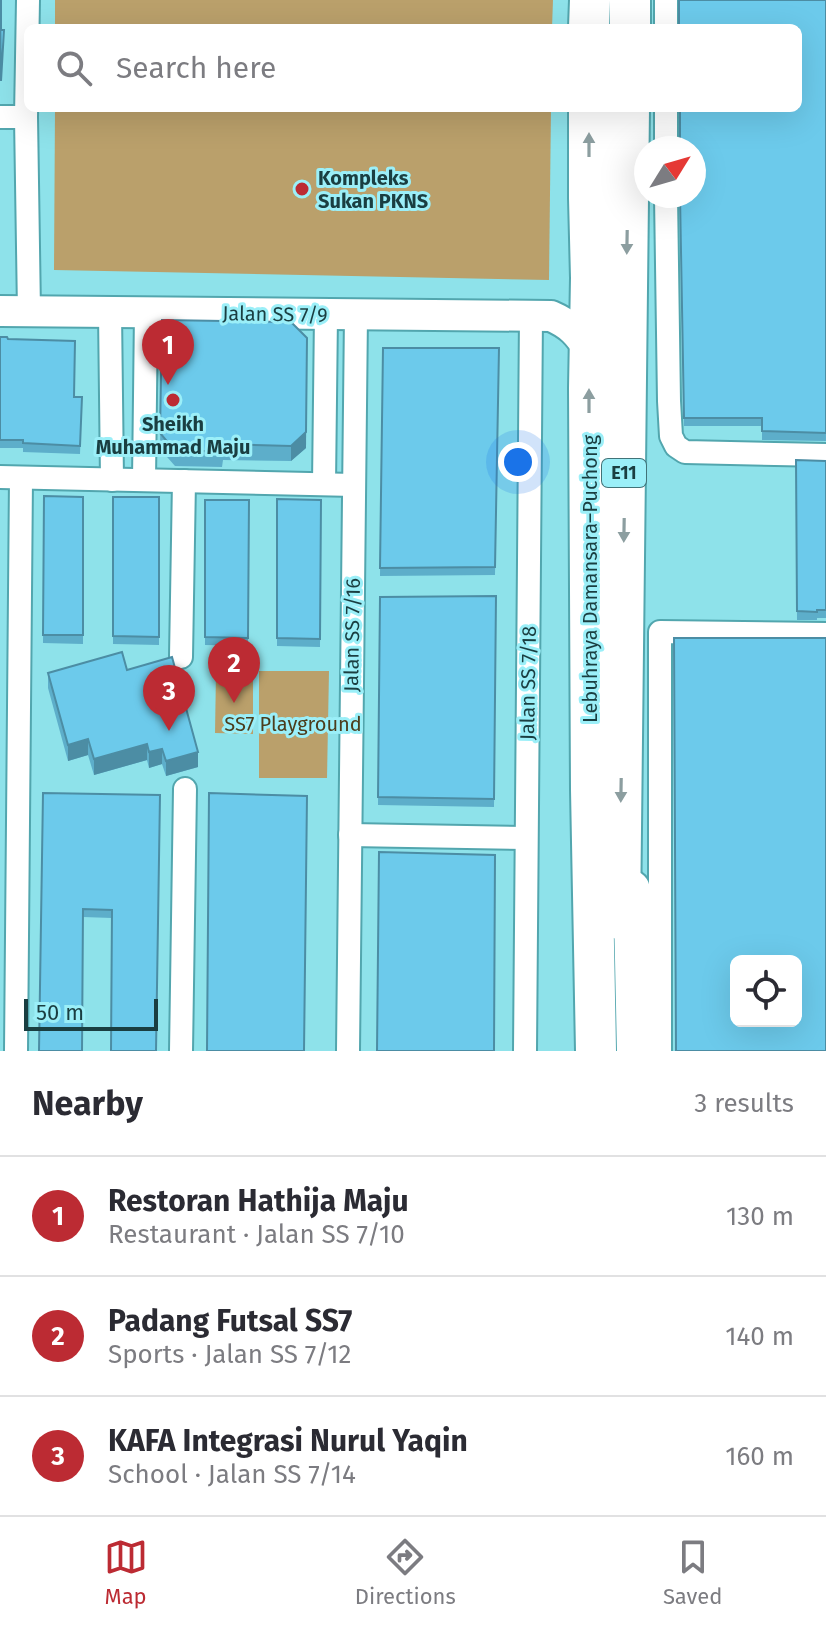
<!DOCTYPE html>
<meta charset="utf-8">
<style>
body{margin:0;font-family:"Fira Sans",sans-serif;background:#f2f2f3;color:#2b2b33}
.controls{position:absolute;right:24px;bottom:24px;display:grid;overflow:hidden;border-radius:12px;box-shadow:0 8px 32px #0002}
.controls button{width:72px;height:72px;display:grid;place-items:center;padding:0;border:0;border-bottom:2px solid #e1e1e2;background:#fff;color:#2b2b33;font:40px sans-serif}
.compass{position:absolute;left:634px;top:136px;width:72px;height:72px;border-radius:50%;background:#fff;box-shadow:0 8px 32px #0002;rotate:53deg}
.scale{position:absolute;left:24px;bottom:20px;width:134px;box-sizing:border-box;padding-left:8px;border:4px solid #1a3e41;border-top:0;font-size:22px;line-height:28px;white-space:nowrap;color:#1a3e41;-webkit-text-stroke:6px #9beff8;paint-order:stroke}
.you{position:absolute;left:518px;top:462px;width:28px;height:28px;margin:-20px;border:6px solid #fff;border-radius:50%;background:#1a73e8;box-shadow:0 0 0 12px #1a73e833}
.badge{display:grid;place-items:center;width:52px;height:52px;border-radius:50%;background:#bc2b33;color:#fff;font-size:26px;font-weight:700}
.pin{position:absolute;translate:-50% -66px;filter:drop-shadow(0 2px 4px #0008)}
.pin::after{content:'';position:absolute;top:42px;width:28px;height:24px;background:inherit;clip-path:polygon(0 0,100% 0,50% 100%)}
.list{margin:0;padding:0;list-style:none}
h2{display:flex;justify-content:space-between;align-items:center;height:104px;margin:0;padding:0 32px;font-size:34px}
h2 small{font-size:26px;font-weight:400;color:#7c7c81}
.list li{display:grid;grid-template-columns:52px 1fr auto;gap:24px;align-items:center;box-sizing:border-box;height:120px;padding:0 32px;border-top:2px solid #e1e1e2}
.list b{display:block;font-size:30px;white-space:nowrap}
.list p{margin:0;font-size:26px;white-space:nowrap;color:#7c7c81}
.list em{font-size:26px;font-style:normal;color:#7c7c81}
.icon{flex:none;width:44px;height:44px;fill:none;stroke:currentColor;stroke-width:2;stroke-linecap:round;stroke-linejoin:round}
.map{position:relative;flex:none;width:826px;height:1051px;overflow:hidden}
.search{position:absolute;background:#fff;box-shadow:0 8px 32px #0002;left:24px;right:24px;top:24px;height:88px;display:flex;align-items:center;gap:20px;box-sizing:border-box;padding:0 28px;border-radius:12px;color:#7c7c81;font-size:30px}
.sheet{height:464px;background:#fff}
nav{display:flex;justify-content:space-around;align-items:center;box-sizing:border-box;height:112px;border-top:2px solid #e1e1e2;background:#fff;font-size:22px;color:#7c7c81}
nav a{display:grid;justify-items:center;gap:4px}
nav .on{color:#bc2b33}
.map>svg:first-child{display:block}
.green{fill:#baa06b}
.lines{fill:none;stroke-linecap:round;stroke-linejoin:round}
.street-casing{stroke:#52a6ae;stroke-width:26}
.secondary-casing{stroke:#52a6ae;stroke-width:34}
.highway-casing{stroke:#52a6ae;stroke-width:44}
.street{stroke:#fff;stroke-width:22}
.secondary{stroke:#fff;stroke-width:30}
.highway{stroke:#fff;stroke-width:40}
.wall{fill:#5daeca}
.shaded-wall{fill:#4c8da4}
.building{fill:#6ccaeb;stroke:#4c8da4;stroke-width:2;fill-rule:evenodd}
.oneway{fill:#8c9ea0}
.poi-dot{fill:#bc2b33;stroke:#9beff8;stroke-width:3}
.labels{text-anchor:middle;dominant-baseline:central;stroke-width:6;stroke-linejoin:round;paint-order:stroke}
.shield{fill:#9beff8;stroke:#417378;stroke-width:2}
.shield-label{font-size:18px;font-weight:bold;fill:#1a3e41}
.poi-label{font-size:20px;font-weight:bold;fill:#1a3e41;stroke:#9beff8;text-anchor:start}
.street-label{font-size:20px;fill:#1a3e41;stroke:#9beff8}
.park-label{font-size:20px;fill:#4c3d1d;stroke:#9beff8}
</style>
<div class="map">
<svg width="826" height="1051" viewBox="0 0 826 1051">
<rect width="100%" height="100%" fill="#8ee2ea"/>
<g class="green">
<path d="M55 0H553L552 28H55Z"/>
<path d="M55 108H551L549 280 54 270Z"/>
<path d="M259 671H329L327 778H259Z"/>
<path d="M216 673H253V734L215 733Z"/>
</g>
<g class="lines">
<defs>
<g id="street">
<path d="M28 0 26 117 29 312"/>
<path d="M666 0V28"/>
<path d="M666 108V148"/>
<path d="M0 117H26"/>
<path d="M666 196 669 401 671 436 676 446 685 452 826 455"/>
<path d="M110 312 112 480"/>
<path d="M0 477 354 485"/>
<path d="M144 480 146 312"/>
<path d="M324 484 326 314"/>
<path d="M181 657 184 481"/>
<path d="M350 835 526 838"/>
<path d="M16 1051 21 478"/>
<path d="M181 1051 185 789"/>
<path d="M348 1051 356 314"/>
<path d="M525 1051 531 316"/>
<path d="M660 1051V632L826 634"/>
</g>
<path id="secondary" d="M0 311 551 316C572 325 578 334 591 352"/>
<g id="highway">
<path d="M589 28 590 0"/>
<path d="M630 28V0"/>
<path d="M589 108V198L591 278 589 388 591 790 596 1051"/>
<path d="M630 890 634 911 637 1051"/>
<path d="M620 919 629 108"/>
</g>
</defs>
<use href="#street" class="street-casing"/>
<use href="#secondary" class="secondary-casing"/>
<use href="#highway" class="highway-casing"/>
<use href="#street" class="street"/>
<use href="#secondary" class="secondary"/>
<use href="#highway" class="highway"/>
</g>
<g class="wall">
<path d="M826 0V441L762 440V426H684L680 196Z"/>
<path d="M162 320 306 448 291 461 223 460 222 467 175 466 160 449Z"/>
<path d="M0 337 8 339 74 397H82L80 454 23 452V448H0Z"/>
<path d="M383 348H499L495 575 380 576Z"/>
<path d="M796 460 826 461V618H817V620H797Z"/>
<path d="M44 496 83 497V644L43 643Z"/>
<path d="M113 497H159V645L113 644Z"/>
<path d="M277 499 321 500 320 647 277 646Z"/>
<path d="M205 500H249L248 646 205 645Z"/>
<path d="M496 596 494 807 378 805 380 597Z"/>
<path d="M48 673 198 767 166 776 162 764 149 768 147 760 94 775 88 755 68 761 48 688Z"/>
<path d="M43 793 160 795 112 918 83 917Z"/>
</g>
<g class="shaded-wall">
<path d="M307 338 306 448 291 461V446Z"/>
<path d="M88 739V755L68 761V745Z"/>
<path d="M147 744V760L94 775V759Z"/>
<path d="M162 749V764L149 768V752Z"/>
<path d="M198 752V767L166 776V761Z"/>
</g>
<g class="building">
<path d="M0 0H1V30H4L1 81Z"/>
<path d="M679 0H826V433L762 431V418H684L680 196H694V148H680V108H798V28H679Z"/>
<path d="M162 320 291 322 307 338 306 432 291 446 223 444 222 451H175L160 433Z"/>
<path d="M0 337H7L8 339 75 341 74 397H82L80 446 23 443V440H0Z"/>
<path d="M383 348H499L495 567 380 568Z"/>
<path d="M796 460 826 461V610H817V612L797 611Z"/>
<path d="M44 496 83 497V635H43Z"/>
<path d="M113 497H159V637L113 636Z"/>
<path d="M277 499 321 500 320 639 277 638Z"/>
<path d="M205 500H249L248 638 205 637Z"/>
<path d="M496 596 494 799 378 797 380 597Z"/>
<path d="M674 638H826V1051H676ZM736 961H796V1021H736Z"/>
<path d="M122 652 127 670 172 657 198 752 166 761 162 749 149 752 147 744 94 759 88 739 68 745 48 673Z"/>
<path d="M43 793 160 795 156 1051H111L112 910 83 909 82 1051H39Z"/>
<path d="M209 793 307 796 304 1051H207Z"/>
<path d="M379 852 495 855 494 1051H377Z"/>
</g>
<defs><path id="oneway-solid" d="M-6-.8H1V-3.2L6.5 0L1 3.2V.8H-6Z" transform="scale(2)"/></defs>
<g class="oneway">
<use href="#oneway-solid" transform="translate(589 145) rotate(-90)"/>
<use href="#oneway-solid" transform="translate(627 242) rotate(91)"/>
<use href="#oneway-solid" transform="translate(589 401) rotate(-90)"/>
<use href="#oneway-solid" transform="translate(624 530) rotate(91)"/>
<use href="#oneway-solid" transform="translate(621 790) rotate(91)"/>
</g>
<g class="poi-dot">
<circle cx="302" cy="189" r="8"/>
<circle cx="173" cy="400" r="8"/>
</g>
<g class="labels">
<rect class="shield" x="602" y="459" width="44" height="28" rx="6"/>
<g class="shield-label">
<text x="624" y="473">E11</text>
</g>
<g class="poi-label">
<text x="318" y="178">Kompleks<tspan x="318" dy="23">Sukan PKNS</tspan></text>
<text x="173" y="424" text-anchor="middle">Sheikh<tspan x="173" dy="23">Muhammad Maju</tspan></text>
</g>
<g class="street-label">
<text transform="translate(275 314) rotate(1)">Jalan SS 7/9</text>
<text transform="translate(590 579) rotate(-90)">Lebuhraya Damansara–Puchong</text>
<text transform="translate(352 635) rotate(-89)">Jalan SS 7/16</text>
<text transform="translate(528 683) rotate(-89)">Jalan SS 7/18</text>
</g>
<g class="park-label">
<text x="293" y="724">SS7 Playground</text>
</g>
</g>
</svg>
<div class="controls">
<button><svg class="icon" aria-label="locate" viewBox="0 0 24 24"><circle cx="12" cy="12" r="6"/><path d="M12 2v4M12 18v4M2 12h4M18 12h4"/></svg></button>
</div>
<svg class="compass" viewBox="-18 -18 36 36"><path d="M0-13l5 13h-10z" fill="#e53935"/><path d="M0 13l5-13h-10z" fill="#7c7c81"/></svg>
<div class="scale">50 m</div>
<div class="you"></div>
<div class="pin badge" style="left:168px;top:385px">1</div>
<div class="pin badge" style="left:234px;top:703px">2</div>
<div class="pin badge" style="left:169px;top:731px">3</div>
<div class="search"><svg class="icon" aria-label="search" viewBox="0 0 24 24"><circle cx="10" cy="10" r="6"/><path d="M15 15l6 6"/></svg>Search here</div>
</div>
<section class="sheet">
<h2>Nearby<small>3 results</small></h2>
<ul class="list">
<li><span class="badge">1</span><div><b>Restoran Hathija Maju</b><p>Restaurant · Jalan SS 7/10</p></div><em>130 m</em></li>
<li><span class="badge">2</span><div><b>Padang Futsal SS7</b><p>Sports · Jalan SS 7/12</p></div><em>140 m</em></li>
<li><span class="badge">3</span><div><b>KAFA Integrasi Nurul Yaqin</b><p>School · Jalan SS 7/14</p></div><em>160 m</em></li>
</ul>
</section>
<nav>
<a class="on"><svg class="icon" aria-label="map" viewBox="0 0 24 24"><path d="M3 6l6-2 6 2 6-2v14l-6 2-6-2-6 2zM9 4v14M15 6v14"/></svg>Map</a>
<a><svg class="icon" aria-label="directions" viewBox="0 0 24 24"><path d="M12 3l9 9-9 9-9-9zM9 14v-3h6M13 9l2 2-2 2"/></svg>Directions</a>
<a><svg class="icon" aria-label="saved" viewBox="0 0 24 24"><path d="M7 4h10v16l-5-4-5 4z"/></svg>Saved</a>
</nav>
